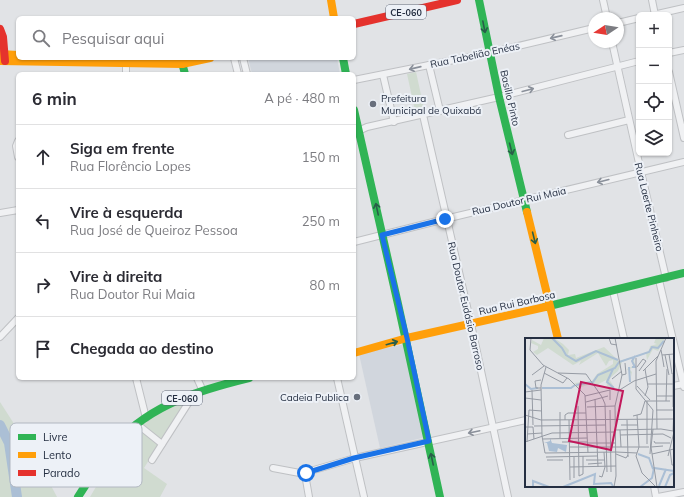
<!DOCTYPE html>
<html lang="pt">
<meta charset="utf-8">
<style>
body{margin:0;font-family:Mulish,sans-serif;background:#f2f2f3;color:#2b2b33}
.controls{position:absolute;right:12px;top:12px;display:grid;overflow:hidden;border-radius:6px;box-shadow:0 1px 3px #0004}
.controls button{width:36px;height:36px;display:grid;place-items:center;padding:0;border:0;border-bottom:1px solid #e1e1e2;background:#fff;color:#2b2b33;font:20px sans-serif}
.compass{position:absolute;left:588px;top:12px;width:36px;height:36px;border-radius:50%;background:#fff;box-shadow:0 1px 3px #0004;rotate:258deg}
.stop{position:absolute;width:12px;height:12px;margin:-9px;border:3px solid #1a73e8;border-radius:50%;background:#fff}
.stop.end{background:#1a73e8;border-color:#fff;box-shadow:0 1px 4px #0008}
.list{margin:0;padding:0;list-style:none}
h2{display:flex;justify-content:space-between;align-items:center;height:52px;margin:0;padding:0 16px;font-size:17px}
h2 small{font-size:13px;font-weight:400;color:#7c7c81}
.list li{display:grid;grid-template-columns:26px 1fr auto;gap:12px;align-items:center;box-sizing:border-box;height:64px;padding:0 16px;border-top:1px solid #e1e1e2}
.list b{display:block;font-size:15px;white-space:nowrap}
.list p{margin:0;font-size:13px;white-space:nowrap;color:#7c7c81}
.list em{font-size:13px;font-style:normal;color:#7c7c81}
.icon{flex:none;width:22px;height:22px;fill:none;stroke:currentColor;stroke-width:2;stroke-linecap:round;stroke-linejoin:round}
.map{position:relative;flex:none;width:684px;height:497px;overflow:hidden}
.search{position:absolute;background:#fff;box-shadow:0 1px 3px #0004;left:16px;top:16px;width:340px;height:44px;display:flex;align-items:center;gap:10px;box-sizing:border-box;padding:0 14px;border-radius:6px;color:#7c7c81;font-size:15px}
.panel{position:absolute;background:#fff;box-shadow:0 1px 3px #0004;left:16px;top:72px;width:340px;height:308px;border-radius:6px}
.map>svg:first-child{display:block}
.built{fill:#d1d6dd}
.green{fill:#d0dbd0}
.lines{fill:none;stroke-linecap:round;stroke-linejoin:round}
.river{stroke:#abbfd5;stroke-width:10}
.street-casing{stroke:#bfc1c4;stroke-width:8}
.street{stroke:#f0f1f3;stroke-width:6}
.fast{stroke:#30b455;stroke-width:8}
.slow{stroke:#ff9f0a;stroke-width:8}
.jam{stroke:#e5322d;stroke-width:8}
.oneway{stroke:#295e49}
.oneway2{stroke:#8a909a}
.route{stroke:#1a73e8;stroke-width:5}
.poi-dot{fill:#676e7b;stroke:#edf1f7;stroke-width:1.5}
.labels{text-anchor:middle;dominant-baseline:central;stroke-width:4;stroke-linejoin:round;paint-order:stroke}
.shield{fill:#edf1f7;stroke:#616978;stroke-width:1}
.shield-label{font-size:9px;font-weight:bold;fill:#252f42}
.street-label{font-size:10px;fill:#252f42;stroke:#edf1f7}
.poi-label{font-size:10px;fill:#252f42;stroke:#edf1f7;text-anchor:start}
.inset-river{fill:none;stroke:#abbfd5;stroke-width:2}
.inset-road{fill:none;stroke:#969ba4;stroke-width:1}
.view{fill:#c2185b;fill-opacity:0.15;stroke:#c2185b;stroke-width:2}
.inset-edge{fill:none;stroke:#252f42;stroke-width:2}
.key{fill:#edf1f7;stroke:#b1b7c1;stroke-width:1}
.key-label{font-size:11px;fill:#252f42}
</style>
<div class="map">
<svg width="684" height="497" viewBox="0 0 684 497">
<rect width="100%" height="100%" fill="#e1e3e6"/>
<g class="built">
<path d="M248 58H337L340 74H252Z"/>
<path d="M405 344 426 437 380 448 359 354Z"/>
</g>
<g class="green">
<path d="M416 72 425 113 416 115 407 74Z"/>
<path d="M187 399 161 439 142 425 167 407Z"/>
<path d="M0 402 38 461 57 497H0Z"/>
<path d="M137 427 159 444 144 468 167 484 160 497H90L117 451 116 450Z"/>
</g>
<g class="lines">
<path class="river" d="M0 425 9 443 17 497"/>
<defs>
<g id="street">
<path d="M603 0 607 18"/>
<path d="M652 0 655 15"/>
<path d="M653 15 684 8"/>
<path d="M618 23 639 18"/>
<path d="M612 42 641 172 666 278"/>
<path d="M669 53 684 50"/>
<path d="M234 58 238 74"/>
<path d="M243 58 247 74"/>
<path d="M429 65 440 111"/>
<path d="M669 72 684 138"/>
<path d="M126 74V63"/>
<path d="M383 75 394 122"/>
<path d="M354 80 489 53 594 28"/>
<path d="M423 115 471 324 508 497"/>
<path d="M354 133 367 127 499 97 639 61"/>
<path d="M568 135 629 120"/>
<path d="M18 141 16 146 18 157"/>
<path d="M0 213 18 210"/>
<path d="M354 242 445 219 684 162"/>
<path d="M659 280 684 387"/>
<path d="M613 291 624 339"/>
<path d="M0 337 18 318"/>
<path d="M136 378 146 418"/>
<path d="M197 378 202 389"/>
<path d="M337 378 364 497"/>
<path d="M673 386 684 384"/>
<path d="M137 424 162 444"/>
<path d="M152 460 194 394"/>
<path d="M273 468 305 474 307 472 355 458 526 420"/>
<path d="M305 474 309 497"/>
<path d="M654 486 656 497"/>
<path d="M658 497 684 492"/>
</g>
</defs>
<use href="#street" class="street-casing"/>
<use href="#street" class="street"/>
<g class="fast">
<path d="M479 0 499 97 527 212"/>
<path d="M343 58 346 74"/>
<path d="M183 59H181L185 74"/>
<path d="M354 110 398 304 440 497"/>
<path d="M545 307 684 273"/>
<path d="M592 486 594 497"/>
<path d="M78 497C90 478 102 459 117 442 152 404 200 390 249 378"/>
</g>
<g class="slow">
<path d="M331 0 334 18"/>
<path d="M0 54 18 55"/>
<path d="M0 61 182 64"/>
<path d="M182 64 210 58"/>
<path d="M527 212 558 339"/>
<path d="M354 353 407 338 545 307"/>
</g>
<g class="jam">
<path d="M354 24 457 0"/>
<path d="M0 29 3 37 5 61"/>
</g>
</g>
<defs><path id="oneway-shaft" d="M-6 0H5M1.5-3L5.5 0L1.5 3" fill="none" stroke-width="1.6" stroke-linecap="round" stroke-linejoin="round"/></defs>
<g class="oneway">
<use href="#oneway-shaft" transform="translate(484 27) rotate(79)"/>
<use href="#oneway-shaft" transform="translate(511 149) rotate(76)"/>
<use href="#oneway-shaft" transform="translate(377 209) rotate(-102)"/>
<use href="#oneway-shaft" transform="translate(534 238) rotate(76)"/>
<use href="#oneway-shaft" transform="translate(392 343) rotate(-16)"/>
<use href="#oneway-shaft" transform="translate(432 459) rotate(-102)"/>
</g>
<g class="oneway2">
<use href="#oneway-shaft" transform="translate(556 37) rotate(167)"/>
<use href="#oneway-shaft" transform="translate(415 68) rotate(167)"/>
<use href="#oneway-shaft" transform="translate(528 90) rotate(-15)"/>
<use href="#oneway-shaft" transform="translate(603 181) rotate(166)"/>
<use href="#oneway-shaft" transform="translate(474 432) rotate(168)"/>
</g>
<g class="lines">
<path class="route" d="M306 473 354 458 429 441 407 338 382 235 445 219"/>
</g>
<g class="poi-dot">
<circle cx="373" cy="104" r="4"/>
<circle cx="357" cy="397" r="4"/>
</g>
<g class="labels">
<g class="shield">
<rect x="386" y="5" width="40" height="14" rx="3"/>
<rect x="162" y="391" width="40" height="14" rx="3"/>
</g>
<g class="shield-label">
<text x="406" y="12">CE-060</text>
<text x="182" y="398">CE-060</text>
</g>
<g class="street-label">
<text transform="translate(475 55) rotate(-12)">Rua Tabelião Enéas</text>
<text transform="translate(510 98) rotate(77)">Basilio Pinto</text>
<text transform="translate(519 201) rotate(-13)">Rua Doutor Rui Maia</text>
<text transform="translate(649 207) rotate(76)">Rua Laerte Pinheiro</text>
<text transform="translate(517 303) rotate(-13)">Rua Rui Barbosa</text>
<text transform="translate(466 306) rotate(77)">Rua Doutor Eudásio Barroso</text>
</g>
<g class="poi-label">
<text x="381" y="98">Prefeitura<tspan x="381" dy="12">Municipal de Quixabá</tspan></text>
<text x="349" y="397" text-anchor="end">Cadeia Publica</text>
</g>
</g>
<g transform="translate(525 338)">
<rect width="149" height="149" fill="#e1e3e6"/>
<path d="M19 0H29L38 6 44 12 43 17 50 16 51 20 79 9 94 23 124 14 125 8 132 6 129 5 131 0H140L133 13 128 11 122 22 121 15 109 20 110 29 104 31 107 34 105 44 106 36 102 31 108 28 107 20 97 24 93 33 84 41 89 49 88 52 82 48 81 42 70 48 68 45 54 50 49 45 67 43 72 36 88 26V22L84 23 81 28 73 15 54 27 56 23 48 27 23 10 12 17 8 14 13 11V8L6 5 7 2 16 7Z" fill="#d0dbd0"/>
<path d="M25 100 27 105 42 107 41 114 33 110 32 114 24 113 22 105H19L25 103Z" fill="#abbfd5"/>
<path class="inset-river" d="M27 0 37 10 41 17 51 23 71 13 93 22M104 29 105 44M107 29H110L107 23 110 18M88 31 82 44 89 50M0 46 6 51 13 50M51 47 68 44 73 37 90 30 94 24 124 14 127 9 133 10 139 3M17 50H46L50 47M113 116 124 120 128 131M134 148 141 131M8 149V143L24 149M38 149 70 136 69 146 86 145 88 148M115 149 127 140 129 130 149 133M140 149 145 137 149 135"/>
<path class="inset-road" d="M6 0 5 12 18 27 44 41 60 57 63 115M84 0 86 6 92 7M136 12 137 17 149 16M144 16 147 36M137 17 139 29M140 17 144 37M111 20V51L128 72 125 116M21 29 16 47 17 98 20 115 91 114M112 29 118 21 121 23 114 33M120 31 123 49 120 58M118 33 133 18M19 35 38 45 42 40M33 35 61 36 77 59 80 66 82 134M148 35V69M7 37 19 28M97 37 101 36 100 25M87 41 97 33M123 46H149M112 48 125 62M16 50H11L10 43 16 42M7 52 8 87M93 53 109 43 131 36M0 54 16 52M60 58 85 52V62M132 58H149M0 60 16 62M70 61 73 129M122 63V106M141 63 142 31M61 64 83 58M53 68 54 138 58 136V118M90 68 97 37 90 0M62 69 90 68 91 138 89 149M85 72 86 134M131 72H149M0 77 16 82M112 77 114 109 111 118 117 135 131 149M108 78 116 76 120 63H145M16 82 148 81M40 82V77L43 75H61M44 82 45 142M102 82 103 119M96 87H113M9 88 81 87M0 89H8L9 101M128 91 126 109 132 149M132 91 131 23 141 0M90 92 136 91 148 93 149 69M95 92 96 109M2 96 17 95M95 97 138 96 146 100M35 100V74M18 101 62 100M129 103 130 105H145M0 104 27 95 90 94M2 104 4 72 17 73M37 104H62M62 105H91M44 109H124M126 109 138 108M145 112 147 127H149M91 114 112 115M91 116 101 120 103 117M127 116 149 111M143 118 149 94M21 119 72 118M49 119V140M22 122H38M61 122H79M63 126 77 125M45 129 91 128M74 138 77 139 80 129 79 114"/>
<path class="view" d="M56 44 98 53 86 112 44 103Z"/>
<rect width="149" height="149" class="inset-edge"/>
</g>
<rect x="10" y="423" width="132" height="64" rx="6" class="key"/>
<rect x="18" y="434" width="18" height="6" fill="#30b455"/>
<rect x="18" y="452" width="18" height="6" fill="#ff9f0a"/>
<rect x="18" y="470" width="18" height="6" fill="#e5322d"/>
<g class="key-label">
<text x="43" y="441">Livre</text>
<text x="43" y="459">Lento</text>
<text x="43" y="477">Parado</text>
</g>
</svg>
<div class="controls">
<button>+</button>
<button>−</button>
<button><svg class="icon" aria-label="locate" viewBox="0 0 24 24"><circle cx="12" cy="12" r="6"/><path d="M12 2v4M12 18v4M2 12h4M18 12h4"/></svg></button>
<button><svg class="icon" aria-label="layers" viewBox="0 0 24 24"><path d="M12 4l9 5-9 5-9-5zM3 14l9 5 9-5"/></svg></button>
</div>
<svg class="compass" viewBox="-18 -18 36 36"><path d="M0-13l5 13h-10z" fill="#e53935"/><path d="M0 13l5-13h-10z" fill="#7c7c81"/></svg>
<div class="stop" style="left:306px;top:473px"></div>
<div class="stop end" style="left:445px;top:219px"></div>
<div class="search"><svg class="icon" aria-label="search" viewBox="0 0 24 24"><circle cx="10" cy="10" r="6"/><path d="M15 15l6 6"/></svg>Pesquisar aqui</div>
<section class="panel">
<h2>6 min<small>A pé · 480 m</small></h2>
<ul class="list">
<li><svg class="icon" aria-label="ahead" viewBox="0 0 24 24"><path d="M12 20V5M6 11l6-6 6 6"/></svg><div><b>Siga em frente</b><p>Rua Florêncio Lopes</p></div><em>150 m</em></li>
<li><svg class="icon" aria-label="left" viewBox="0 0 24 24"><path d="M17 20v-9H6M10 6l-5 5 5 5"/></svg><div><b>Vire à esquerda</b><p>Rua José de Queiroz Pessoa</p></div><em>250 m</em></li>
<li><svg class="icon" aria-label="right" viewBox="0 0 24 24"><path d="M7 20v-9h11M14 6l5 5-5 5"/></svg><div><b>Vire à direita</b><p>Rua Doutor Rui Maia</p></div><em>80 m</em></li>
<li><svg class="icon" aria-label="arrive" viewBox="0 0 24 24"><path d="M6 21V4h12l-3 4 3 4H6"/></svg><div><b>Chegada ao destino</b></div></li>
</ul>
</section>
</div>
